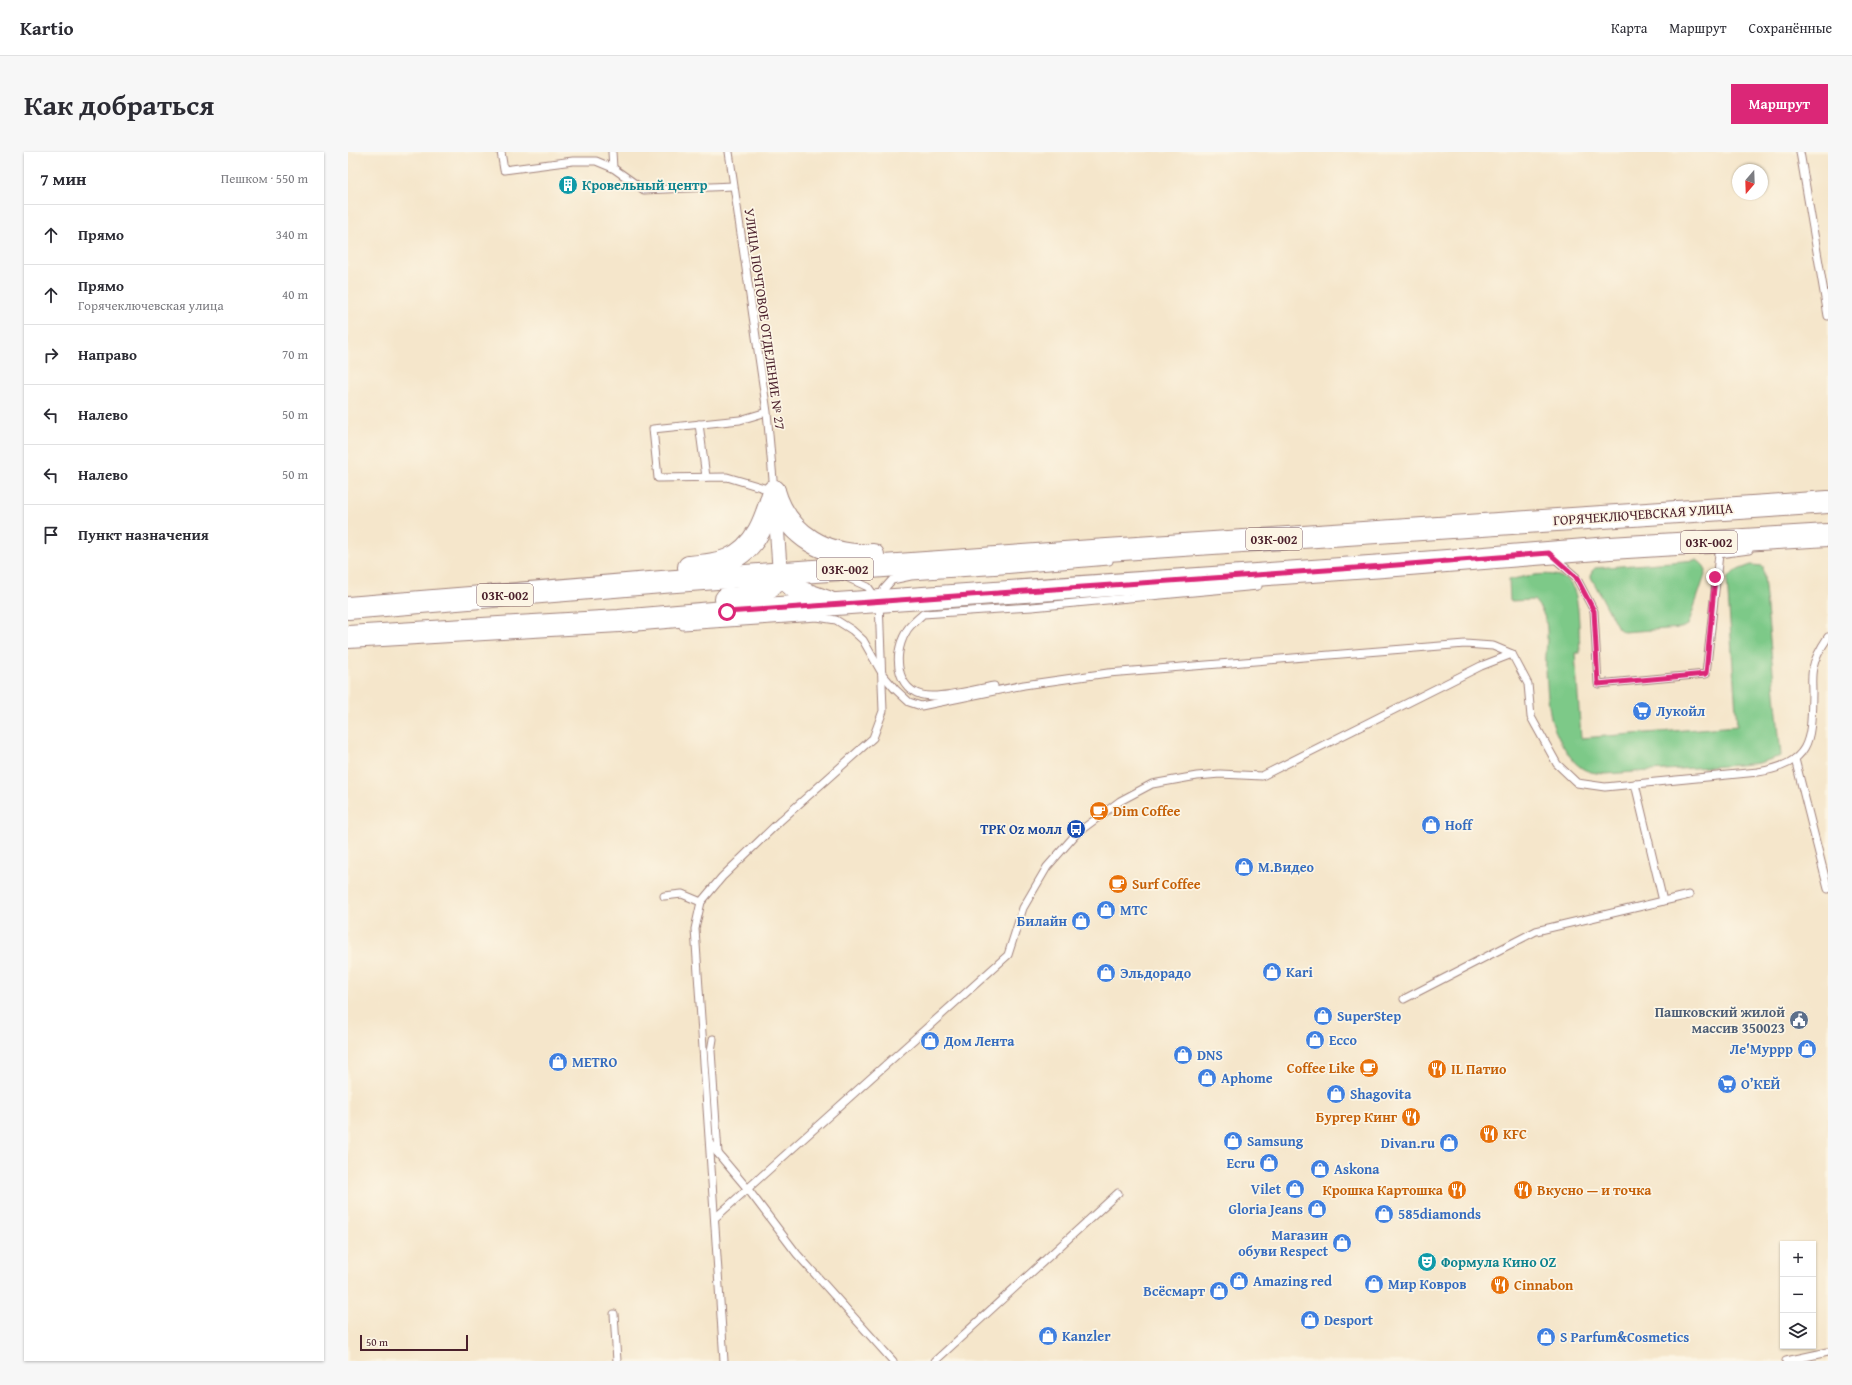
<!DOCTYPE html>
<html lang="ru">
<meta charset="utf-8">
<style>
body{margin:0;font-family:"Gentium Book Plus",serif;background:#f7f7f7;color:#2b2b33}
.controls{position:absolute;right:12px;bottom:12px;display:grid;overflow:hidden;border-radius:0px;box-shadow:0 1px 3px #0004}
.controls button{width:36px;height:36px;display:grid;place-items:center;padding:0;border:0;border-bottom:1px solid #e1e1e2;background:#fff;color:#2b2b33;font:20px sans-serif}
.compass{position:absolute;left:1384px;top:12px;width:36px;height:36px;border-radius:50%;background:#fff;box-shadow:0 1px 3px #0004;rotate:199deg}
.scale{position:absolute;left:12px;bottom:10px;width:108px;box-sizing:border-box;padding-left:4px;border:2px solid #4a1f2b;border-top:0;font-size:11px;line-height:14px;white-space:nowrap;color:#4a1f2b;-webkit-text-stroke:3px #fcf5e5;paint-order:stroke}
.stop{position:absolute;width:12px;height:12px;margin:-9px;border:3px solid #db2777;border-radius:50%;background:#fff}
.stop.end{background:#db2777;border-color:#fff;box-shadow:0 1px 4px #0008}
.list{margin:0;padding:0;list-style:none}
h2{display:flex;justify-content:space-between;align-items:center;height:52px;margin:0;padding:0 16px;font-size:17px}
h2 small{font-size:13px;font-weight:400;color:#7c7c81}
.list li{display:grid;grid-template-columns:26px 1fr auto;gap:12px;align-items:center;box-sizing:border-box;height:60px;padding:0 16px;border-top:1px solid #e1e1e2}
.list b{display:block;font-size:15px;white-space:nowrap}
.list p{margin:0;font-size:13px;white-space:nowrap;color:#7c7c81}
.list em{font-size:13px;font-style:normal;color:#7c7c81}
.icon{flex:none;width:22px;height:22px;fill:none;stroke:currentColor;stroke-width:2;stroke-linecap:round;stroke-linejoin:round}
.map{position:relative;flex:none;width:1480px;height:1209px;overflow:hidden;border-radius:0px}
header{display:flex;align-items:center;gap:24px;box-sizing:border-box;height:56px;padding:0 20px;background:#fff;border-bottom:1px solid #e1e1e2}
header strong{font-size:19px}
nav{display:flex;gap:22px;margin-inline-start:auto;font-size:14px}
.intro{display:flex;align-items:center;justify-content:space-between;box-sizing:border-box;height:96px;padding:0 24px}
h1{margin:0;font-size:28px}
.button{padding:10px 18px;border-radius:0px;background:#db2777;color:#fff;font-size:14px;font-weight:700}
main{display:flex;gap:24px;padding:0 24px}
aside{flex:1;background:#fff;border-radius:0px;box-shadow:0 1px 3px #0004}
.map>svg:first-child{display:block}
.green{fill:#7dc988;stroke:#64745a}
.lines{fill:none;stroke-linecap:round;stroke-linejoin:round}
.service-casing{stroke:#a0827b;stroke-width:9}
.minor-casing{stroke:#a0827b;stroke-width:16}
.primary-casing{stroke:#a0827b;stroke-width:24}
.service{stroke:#fff;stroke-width:7}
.minor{stroke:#fff;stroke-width:14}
.primary{stroke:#fff;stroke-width:22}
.route{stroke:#db2777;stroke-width:5}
.labels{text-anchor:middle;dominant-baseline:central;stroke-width:3.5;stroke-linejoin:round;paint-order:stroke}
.shield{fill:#fcf5e5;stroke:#7f5f63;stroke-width:1}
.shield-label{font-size:13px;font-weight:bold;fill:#4a1f2b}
.culture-label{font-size:14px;font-weight:bold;fill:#0d838f;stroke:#fcf5e5;text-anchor:start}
.street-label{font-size:14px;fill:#4a1f2b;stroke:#fcf5e5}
.shop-label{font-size:14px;font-weight:bold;fill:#366cbe;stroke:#fcf5e5;text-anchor:start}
.food-label{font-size:14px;font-weight:bold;fill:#c56008;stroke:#fcf5e5;text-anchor:start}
.transit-label{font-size:14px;font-weight:bold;fill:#164399;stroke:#fcf5e5;text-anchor:end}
.service-label{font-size:14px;font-weight:bold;fill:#4e5e75;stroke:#fcf5e5;text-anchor:end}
</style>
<header>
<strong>Kartio</strong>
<nav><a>Карта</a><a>Маршрут</a><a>Сохранённые</a></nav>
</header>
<div class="intro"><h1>Как добраться</h1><a class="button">Маршрут</a></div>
<main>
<aside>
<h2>7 мин<small>Пешком · 550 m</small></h2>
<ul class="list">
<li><svg class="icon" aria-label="ahead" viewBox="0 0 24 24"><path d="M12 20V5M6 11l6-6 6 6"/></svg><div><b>Прямо</b></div><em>340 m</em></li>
<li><svg class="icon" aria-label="ahead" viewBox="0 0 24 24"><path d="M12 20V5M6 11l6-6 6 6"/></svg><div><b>Прямо</b><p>Горячеключевская улица</p></div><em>40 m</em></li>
<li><svg class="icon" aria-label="right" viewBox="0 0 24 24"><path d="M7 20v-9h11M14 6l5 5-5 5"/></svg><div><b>Направо</b></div><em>70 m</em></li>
<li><svg class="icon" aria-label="left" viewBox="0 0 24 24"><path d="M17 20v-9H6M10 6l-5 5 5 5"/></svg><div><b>Налево</b></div><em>50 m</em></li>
<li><svg class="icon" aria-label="left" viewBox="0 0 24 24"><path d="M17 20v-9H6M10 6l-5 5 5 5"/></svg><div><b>Налево</b></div><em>50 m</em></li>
<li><svg class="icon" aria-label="arrive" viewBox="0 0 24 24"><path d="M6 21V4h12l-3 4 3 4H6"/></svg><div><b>Пункт назначения</b></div></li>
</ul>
</aside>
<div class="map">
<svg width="1480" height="1209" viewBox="0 0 1480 1209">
<rect width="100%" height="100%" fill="#fcf5e5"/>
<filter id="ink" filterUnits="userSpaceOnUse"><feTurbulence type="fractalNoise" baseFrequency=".025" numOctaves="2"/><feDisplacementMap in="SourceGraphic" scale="8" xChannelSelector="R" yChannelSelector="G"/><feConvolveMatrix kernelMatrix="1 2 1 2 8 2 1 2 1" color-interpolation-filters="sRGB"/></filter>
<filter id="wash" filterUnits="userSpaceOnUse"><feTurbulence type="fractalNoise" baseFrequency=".012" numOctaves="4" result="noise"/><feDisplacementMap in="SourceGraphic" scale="16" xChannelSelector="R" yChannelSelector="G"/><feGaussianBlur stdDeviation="0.9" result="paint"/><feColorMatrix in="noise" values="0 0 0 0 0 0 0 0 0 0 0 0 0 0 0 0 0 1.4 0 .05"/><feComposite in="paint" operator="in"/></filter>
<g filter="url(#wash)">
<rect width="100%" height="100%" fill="#f5e6cb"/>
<g class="green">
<path d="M1348 408C1353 410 1358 415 1358 420L1340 473 1333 476 1275 480 1270 476 1243 425 1244 419 1247 416Z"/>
<path d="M1403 413 1415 414 1433 604 1411 611 1391 613 1257 622C1247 621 1238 620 1231 614 1221 607 1207 581 1204 570 1200 554 1199 534 1198 518 1196 491 1207 471 1186 448L1162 449 1161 428C1178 424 1213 415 1224 434 1232 446 1231 485 1232 501H1227L1233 586 1389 574 1379 427 1387 419Z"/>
</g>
</g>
<g filter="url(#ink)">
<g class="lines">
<defs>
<g id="service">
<path d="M153 0 156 18 225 9H248L265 16 296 38 385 34"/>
<path d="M264 0 265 16"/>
<path d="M381 0 419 260 426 339 379 325 310 326 305 277 392 268 419 260"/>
<path d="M1452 0 1480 164"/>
<path d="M351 272 358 325"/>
<path d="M1205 405 1228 425 1246 459 1250 532 1358 522 1371 402 1401 398"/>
<path d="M496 424 520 435 528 446"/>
<path d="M335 474 469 465 488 468 504 478 515 488 535 523 547 537 561 550 573 554 676 533 760 521 1117 492 1145 494 1164 502 1180 532 1183 565 1209 612 1229 631 1257 635 1410 620C1465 611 1463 587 1464 540 1464 533 1463 523 1465 516 1467 505 1474 494 1480 485"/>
<path d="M646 534C628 537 603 544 585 544 549 545 543 505 558 480 561 473 570 467 575 462L684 455 910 434"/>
<path d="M1447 607 1480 737"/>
<path d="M1287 632 1315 749"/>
<path d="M316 744 334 742 353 750"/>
<path d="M1056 847 1188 779 1341 743"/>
<path d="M365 887 363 899 370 1001"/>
<path d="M362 992 399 1036 449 1102 545 1209"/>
<path d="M367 1066 660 803 675 756 699 715 729 681 772 649 804 632 849 624 872 622 914 624 1133 514 1164 502"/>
<path d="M266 1162 269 1209"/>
<path d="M376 1209 347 777 353 750 374 725 432 669 525 586 535 559 531 449 536 437 544 428 563 424 654 418 761 409"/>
<path d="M587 1209 770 1041"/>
<path d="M1438 1209 1480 1200"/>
</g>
<path id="minor" d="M427 351 432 422"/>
<g id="primary">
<path d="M426 339C439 384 479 406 525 403"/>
<path d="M341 415C354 414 368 413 380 408 409 396 418 366 426 339"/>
<path d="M432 422 452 440 480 450"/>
<path d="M378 447C401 446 419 443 432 422"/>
<path d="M0 456 314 430 744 399 1480 350"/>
<path d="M0 485 271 469 388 459 1036 414 1262 396 1480 383"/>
</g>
</defs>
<use href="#service" class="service-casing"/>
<use href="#minor" class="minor-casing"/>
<use href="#primary" class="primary-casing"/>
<use href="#service" class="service"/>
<use href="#minor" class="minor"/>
<use href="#primary" class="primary"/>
</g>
</g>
<g class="lines" filter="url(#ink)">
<path class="route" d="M379 460 1036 414 1201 401 1228 425 1246 459 1250 532 1358 522 1367 425"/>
</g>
<defs>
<symbol id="building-disc" viewBox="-11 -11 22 22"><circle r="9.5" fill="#0f9aa8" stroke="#fcf5e5"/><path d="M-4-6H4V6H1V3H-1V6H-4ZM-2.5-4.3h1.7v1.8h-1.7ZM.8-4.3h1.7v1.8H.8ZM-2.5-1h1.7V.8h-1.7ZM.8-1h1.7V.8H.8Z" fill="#fff"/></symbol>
<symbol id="supermarket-disc" viewBox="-11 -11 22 22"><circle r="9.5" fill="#3f7fe0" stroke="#fcf5e5"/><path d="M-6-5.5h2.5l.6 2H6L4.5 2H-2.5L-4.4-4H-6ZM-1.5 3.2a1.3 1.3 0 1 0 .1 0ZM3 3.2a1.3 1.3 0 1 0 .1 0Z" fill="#fff"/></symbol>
<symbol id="cafe-disc" viewBox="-11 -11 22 22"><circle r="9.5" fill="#e8710a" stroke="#fcf5e5"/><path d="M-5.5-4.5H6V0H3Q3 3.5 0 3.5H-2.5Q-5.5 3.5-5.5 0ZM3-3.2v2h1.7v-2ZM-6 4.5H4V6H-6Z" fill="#fff"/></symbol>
<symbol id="shop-disc" viewBox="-11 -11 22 22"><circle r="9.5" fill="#3f7fe0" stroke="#fcf5e5"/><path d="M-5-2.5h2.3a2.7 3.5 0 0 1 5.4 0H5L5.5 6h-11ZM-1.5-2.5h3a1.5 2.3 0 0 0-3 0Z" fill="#fff"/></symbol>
<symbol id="bus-disc" viewBox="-11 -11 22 22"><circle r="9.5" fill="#1a4fb4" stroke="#fcf5e5"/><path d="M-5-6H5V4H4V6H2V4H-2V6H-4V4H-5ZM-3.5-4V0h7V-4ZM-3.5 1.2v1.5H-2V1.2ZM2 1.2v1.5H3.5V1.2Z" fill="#fff"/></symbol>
<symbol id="civic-disc" viewBox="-11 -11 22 22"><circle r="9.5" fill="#5c6f8a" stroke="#fcf5e5"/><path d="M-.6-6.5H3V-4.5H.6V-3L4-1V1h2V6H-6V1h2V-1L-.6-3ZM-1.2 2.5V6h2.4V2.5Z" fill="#fff"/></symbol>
<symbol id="restaurant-disc" viewBox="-11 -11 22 22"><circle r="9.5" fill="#e8710a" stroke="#fcf5e5"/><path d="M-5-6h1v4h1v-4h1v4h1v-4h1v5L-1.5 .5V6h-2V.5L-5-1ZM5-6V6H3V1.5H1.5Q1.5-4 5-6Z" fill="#fff"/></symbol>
<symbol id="theatre-disc" viewBox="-11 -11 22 22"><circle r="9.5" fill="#0f9aa8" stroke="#fcf5e5"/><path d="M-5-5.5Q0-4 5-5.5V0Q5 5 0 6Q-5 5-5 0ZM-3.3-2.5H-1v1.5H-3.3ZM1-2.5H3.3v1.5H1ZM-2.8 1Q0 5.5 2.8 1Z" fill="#fff"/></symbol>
</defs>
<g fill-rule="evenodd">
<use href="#building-disc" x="209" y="22" width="22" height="22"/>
<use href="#supermarket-disc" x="1283" y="548" width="22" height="22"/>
<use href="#cafe-disc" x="740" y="648" width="22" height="22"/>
<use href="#shop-disc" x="1072" y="662" width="22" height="22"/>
<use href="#bus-disc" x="717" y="666" width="22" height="22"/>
<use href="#shop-disc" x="885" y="704" width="22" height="22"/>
<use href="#cafe-disc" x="759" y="721" width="22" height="22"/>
<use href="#shop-disc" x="747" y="747" width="22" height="22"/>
<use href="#shop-disc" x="722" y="758" width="22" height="22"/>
<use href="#shop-disc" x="913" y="809" width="22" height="22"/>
<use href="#shop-disc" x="747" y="810" width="22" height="22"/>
<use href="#shop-disc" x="964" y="853" width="22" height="22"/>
<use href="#civic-disc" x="1440" y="857" width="22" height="22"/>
<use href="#shop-disc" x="956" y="877" width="22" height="22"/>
<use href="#shop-disc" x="571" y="878" width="22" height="22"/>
<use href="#shop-disc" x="1448" y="886" width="22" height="22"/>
<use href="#shop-disc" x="824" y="892" width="22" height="22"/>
<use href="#shop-disc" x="199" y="899" width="22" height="22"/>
<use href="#cafe-disc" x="1010" y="905" width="22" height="22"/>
<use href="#restaurant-disc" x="1078" y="906" width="22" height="22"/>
<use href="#shop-disc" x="848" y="915" width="22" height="22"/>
<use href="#supermarket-disc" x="1368" y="921" width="22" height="22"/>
<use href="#shop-disc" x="977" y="931" width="22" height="22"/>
<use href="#restaurant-disc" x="1052" y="954" width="22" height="22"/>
<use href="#restaurant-disc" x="1130" y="971" width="22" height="22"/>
<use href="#shop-disc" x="874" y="978" width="22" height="22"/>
<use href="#shop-disc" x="1090" y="980" width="22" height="22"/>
<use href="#shop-disc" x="910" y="1000" width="22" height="22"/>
<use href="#shop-disc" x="961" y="1006" width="22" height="22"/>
<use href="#shop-disc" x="936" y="1026" width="22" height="22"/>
<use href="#restaurant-disc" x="1098" y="1027" width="22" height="22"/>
<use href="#restaurant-disc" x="1164" y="1027" width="22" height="22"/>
<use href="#shop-disc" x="958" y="1046" width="22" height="22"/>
<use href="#shop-disc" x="1025" y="1051" width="22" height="22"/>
<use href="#shop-disc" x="983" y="1080" width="22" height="22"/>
<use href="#theatre-disc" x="1068" y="1099" width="22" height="22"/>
<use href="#shop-disc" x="880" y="1118" width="22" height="22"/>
<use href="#shop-disc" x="1015" y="1121" width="22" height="22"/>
<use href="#restaurant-disc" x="1141" y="1122" width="22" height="22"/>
<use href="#shop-disc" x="860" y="1128" width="22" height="22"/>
<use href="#shop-disc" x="951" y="1157" width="22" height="22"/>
<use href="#shop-disc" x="689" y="1173" width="22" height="22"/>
<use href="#shop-disc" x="1187" y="1174" width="22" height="22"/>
</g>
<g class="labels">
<g class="shield">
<rect x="898" y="376" width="56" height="22" rx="3"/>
<rect x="1333" y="379" width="56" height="22" rx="3"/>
<rect x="469" y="406" width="56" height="22" rx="3"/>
<rect x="129" y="432" width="56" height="22" rx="3"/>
</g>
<g class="shield-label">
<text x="926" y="387">03К-002</text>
<text x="1361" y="390">03К-002</text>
<text x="497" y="417">03К-002</text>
<text x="157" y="443">03К-002</text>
</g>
<g class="culture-label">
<text x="234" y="33">Кровельный центр</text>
<text x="1093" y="1110">Формула Кино OZ</text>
</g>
<g class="street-label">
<text transform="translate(417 167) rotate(82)">УЛИЦА ПОЧТОВОЕ ОТДЕЛЕНИЕ № 27</text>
<text transform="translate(1295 362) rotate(-4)">ГОРЯЧЕКЛЮЧЕВСКАЯ УЛИЦА</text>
</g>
<g class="shop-label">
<text x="1308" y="559">Лукойл</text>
<text x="1097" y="673">Hoff</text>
<text x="910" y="715">М.Видео</text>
<text x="772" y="758">МТС</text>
<text x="719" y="769" text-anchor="end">Билайн</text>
<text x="938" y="820">Kari</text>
<text x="772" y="821">Эльдорадо</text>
<text x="989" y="864">SuperStep</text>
<text x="981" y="888">Ecco</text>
<text x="596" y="889">Дом Лента</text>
<text x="1445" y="897" text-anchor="end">Ле'Муррр</text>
<text x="849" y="903">DNS</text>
<text x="224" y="910">METRO</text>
<text x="873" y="926">Aphome</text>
<text x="1393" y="932">О’КЕЙ</text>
<text x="1002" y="942">Shagovita</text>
<text x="899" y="989">Samsung</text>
<text x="1087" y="991" text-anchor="end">Divan.ru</text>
<text x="907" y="1011" text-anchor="end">Ecru</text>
<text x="986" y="1017">Askona</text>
<text x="933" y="1037" text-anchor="end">Vilet</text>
<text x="955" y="1057" text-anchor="end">Gloria Jeans</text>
<text x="1050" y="1062">585diamonds</text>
<text x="980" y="1083" text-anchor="end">Магазин<tspan x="980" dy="16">обуви Respect</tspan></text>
<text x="905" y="1129">Amazing red</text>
<text x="1040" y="1132">Мир Ковров</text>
<text x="857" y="1139" text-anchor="end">Всёсмарт</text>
<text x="976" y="1168">Desport</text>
<text x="714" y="1184">Kanzler</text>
<text x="1212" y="1185">S Parfum&amp;Cosmetics</text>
</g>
<g class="food-label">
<text x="765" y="659">Dim Coffee</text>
<text x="784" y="732">Surf Coffee</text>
<text x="1007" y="916" text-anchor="end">Coffee Like</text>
<text x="1103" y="917">IL Патио</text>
<text x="1049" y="965" text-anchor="end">Бургер Кинг</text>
<text x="1155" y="982">KFC</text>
<text x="1095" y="1038" text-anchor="end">Крошка Картошка</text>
<text x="1189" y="1038">Вкусно — и точка</text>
<text x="1166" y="1133">Cinnabon</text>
</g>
<g class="transit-label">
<text x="714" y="677">ТРК Oz молл</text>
</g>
<g class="service-label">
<text x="1437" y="860">Пашковский жилой<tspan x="1437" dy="16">массив 350023</tspan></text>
</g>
</g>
</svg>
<div class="controls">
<button>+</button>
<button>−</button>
<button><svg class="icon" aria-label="layers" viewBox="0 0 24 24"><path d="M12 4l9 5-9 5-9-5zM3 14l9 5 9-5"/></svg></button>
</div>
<svg class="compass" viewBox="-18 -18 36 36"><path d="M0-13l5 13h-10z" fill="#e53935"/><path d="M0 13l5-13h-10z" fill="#7c7c81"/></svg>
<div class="scale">50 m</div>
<div class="stop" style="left:379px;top:460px"></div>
<div class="stop end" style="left:1367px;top:425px"></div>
</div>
</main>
